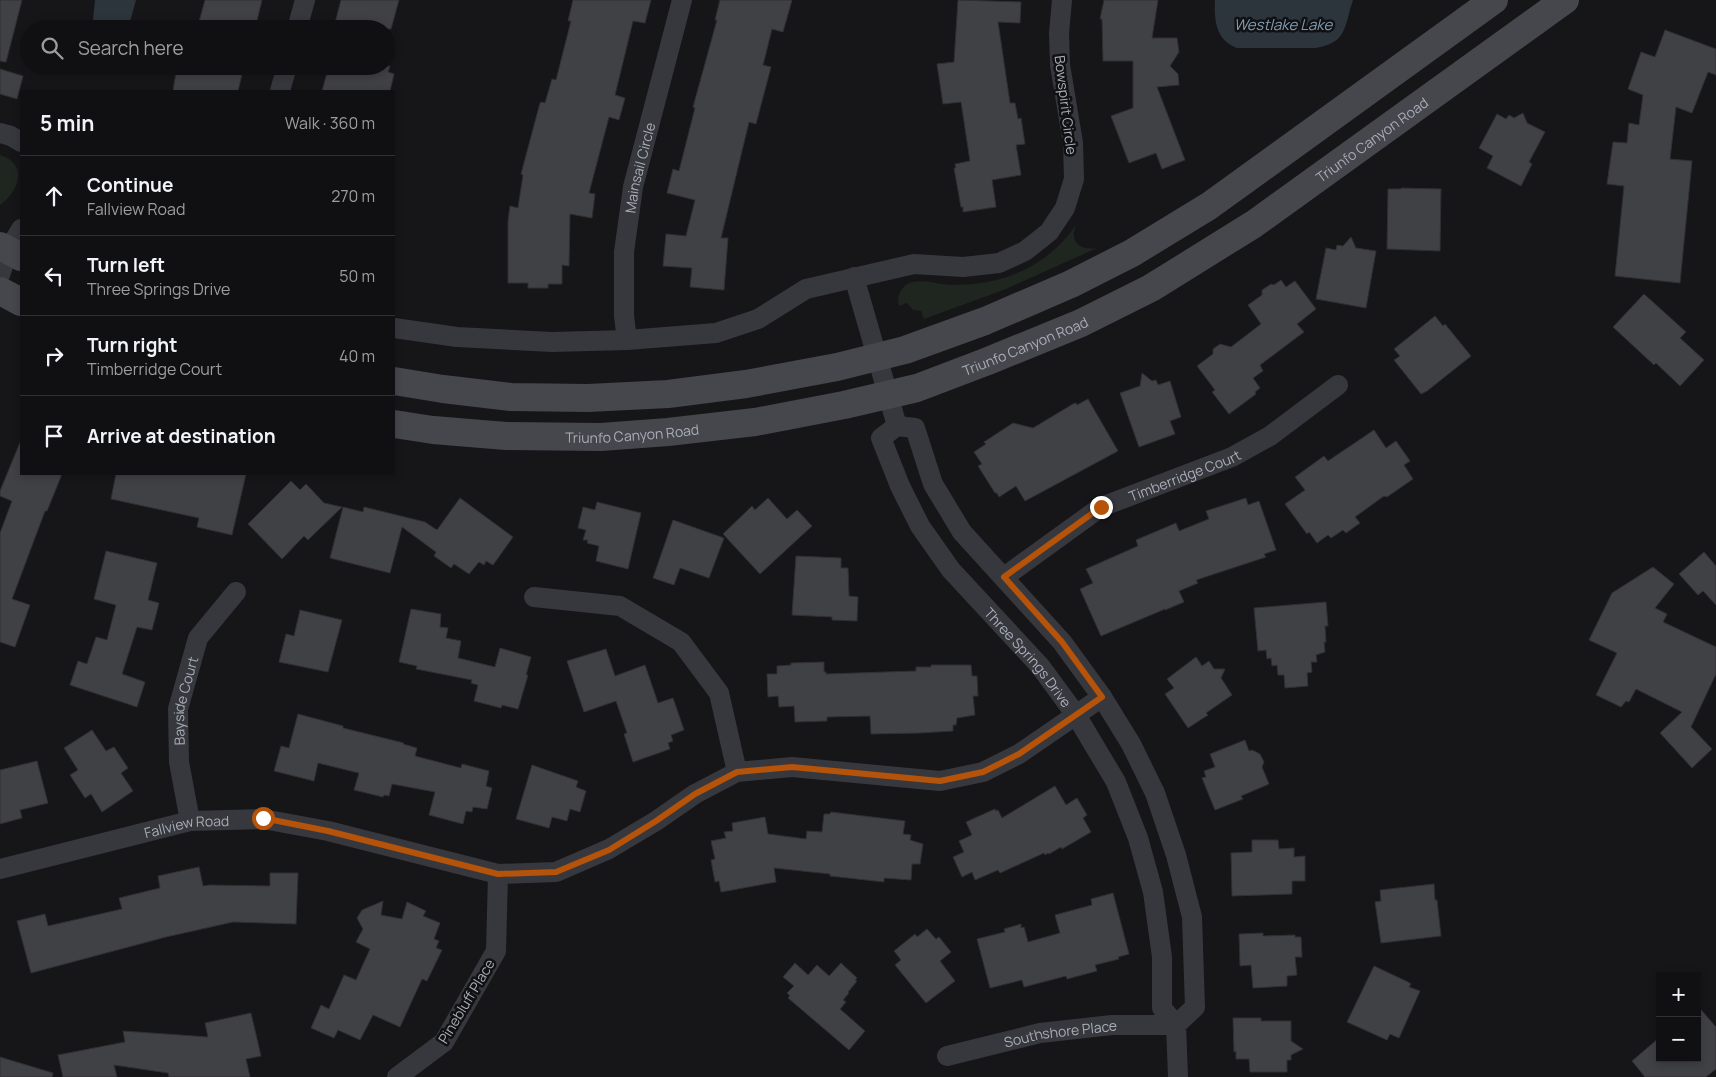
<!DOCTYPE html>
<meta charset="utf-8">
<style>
body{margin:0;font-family:Manrope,sans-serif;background:#1e1e20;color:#f1f3f6}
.controls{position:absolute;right:15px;bottom:15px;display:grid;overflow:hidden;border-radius:0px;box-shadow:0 2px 8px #0003}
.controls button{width:45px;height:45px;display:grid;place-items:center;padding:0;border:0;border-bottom:1px solid #303032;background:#101012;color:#f1f3f6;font:25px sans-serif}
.stop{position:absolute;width:15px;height:15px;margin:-11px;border:4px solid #b45309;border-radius:50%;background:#fff}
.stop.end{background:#b45309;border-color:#fff;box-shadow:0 1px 5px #0008}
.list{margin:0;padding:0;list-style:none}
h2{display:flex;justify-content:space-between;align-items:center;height:65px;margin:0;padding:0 20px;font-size:21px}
h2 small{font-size:16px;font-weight:400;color:#9c9d9f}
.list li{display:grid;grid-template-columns:32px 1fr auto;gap:15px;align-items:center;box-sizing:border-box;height:80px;padding:0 20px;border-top:1px solid #303032}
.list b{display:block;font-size:19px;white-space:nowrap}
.list p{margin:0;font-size:16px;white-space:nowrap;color:#9c9d9f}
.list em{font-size:16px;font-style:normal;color:#9c9d9f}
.icon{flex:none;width:28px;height:28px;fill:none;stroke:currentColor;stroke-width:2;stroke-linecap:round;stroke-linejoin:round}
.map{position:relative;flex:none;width:1716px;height:1077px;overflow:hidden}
.search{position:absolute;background:#101012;box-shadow:0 2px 8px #0003;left:20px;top:20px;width:375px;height:55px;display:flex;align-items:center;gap:12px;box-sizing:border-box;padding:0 18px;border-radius:28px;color:#9c9d9f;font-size:19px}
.panel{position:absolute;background:#101012;box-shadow:0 2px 8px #0003;left:20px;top:90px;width:375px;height:385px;border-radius:0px}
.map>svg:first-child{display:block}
.green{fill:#1e261f}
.water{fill:#2c353c}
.building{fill:#404145;stroke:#303034}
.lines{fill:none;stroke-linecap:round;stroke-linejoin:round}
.street{stroke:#37383d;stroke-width:20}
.secondary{stroke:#45474d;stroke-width:28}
.route{stroke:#b45309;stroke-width:6}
.labels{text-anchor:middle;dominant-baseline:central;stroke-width:5;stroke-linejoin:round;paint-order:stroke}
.street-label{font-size:14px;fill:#a8adb8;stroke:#111113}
.water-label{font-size:15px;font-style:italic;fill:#7f9bb3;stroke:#111113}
</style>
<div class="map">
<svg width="1716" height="1077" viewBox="0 0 1716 1077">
<rect width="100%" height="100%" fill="#161618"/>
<g class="green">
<path d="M0 155C29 164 19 191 0 205Z"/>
<path d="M1076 225C1069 242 1080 251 1097 248L1006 289 924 319 921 311 913 310 907 303 899 306C896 296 902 285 912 282 925 279 941 285 954 285 1004 285 1048 266 1076 225Z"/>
</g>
<g class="water">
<path d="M95 0H136L128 29H92Z"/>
<path d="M1215 0H1353C1344 26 1348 43 1315 48H1237C1216 40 1214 21 1215 0Z"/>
</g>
<g class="building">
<path d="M0 0H22L6 62 0 61Z"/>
<path d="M205 0H262L255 29H197Z"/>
<path d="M341 0H399L391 29H358L335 23Z"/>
<path d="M573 0H651L645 23 633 21 615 95 625 98 619 120 609 117 589 193 595 194 592 218 570 214 569 266 562 265V284H548V288H528V283H508V221L510 206 518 208 523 175 521 174 540 103 542 102 545 103 552 79 556 80 571 21H568Z"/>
<path d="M720 0H792L783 32 772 29 763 65 771 67 756 124 749 122 721 238H728L724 290 690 287 692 268 663 266 666 234 686 236 695 200 667 193 673 169 679 171 695 108 693 107 717 20H715Z"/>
<path d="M958 0 1021 2 1020 23 998 22 1010 103H1015L1018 119 1021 118 1025 144 1016 145 1021 175 992 180 996 207 963 212V207H961L954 168H956L955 164 970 161 961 102 943 104 937 64 954 62Z"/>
<path d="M1104 0H1158L1152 38H1177L1179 52 1170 66 1178 74 1179 85 1157 87 1185 160 1162 169 1156 153 1129 163 1111 116 1133 108V61H1103L1102 19H1100Z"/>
<path d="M1665 30 1716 49V75L1708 72 1692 113 1676 107 1670 159 1692 161 1680 283 1615 276 1624 186 1607 184 1613 142 1627 143 1629 123 1639 125 1643 95 1628 89 1641 52 1655 57Z"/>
<path d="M177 66H244L238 91H173Z"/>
<path d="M329 66H390L388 72 394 74 390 91H322Z"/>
<path d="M0 69 23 76 17 99 0 94Z"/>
<path d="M1523 113 1527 123 1545 132 1529 162 1532 164 1521 186 1487 168 1493 156 1479 148 1497 114 1506 119 1509 115 1514 118Z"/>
<path d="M1401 188 1441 189 1440 251 1387 249 1388 189H1401Z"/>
<path d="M1351 237 1356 248 1376 251 1366 308 1316 299 1326 248 1336 250 1337 245 1343 246Z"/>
<path d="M1281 280 1286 287 1295 281 1316 309 1297 324 1304 332 1260 365 1263 371 1253 378 1260 388 1255 392 1256 394 1229 414 1212 392 1215 390 1197 366 1213 354V349L1220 344 1231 347 1261 324 1248 305 1262 295V290L1271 284 1274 285Z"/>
<path d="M1644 294 1686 332 1680 338 1704 360 1680 386 1656 363 1654 365 1613 327Z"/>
<path d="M1435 316 1443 326 1445 324 1471 356 1427 391 1421 394 1394 360 1400 356 1394 349Z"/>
<path d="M1142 373 1152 381 1156 380 1158 385 1170 381 1181 417 1170 421 1175 434 1139 447 1120 393 1140 386Z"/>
<path d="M1088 399 1118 451 1025 501 1016 486 999 497 997 493H995L978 466 982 464 974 452 986 444 984 442 1013 423 1033 428 1073 404 1076 403 1077 405Z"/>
<path d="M1374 430 1386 448 1396 441 1410 461 1404 465 1413 479 1387 497 1384 496 1355 517 1360 523 1346 533 1343 530 1331 538 1328 535 1317 543 1309 532 1307 534 1285 504 1305 490 1295 477 1324 456 1328 461Z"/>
<path d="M21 440V474H62L47 511H45L12 599 30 605 15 647 0 642V533L12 501 0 496V491Z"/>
<path d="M116 474H246L232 535 197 527 199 518 111 499Z"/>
<path d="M291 481 300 490 306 484 324 503 342 507 308 540 304 536 282 559 248 524Z"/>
<path d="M460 498 513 537 493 565 486 561 484 565 479 562 469 574 454 564 451 568 434 556 436 552 402 527 390 573 330 558 343 507 363 512 364 507 425 522 437 530Z"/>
<path d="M768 498 787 519 797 510 812 526 760 574 723 534 752 506 755 510Z"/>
<path d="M1246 498 1248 505 1259 501 1276 550 1264 554 1266 557 1196 580 1198 583 1179 591 1184 602 1165 610V609L1101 636 1080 589 1093 583 1086 569 1138 546 1136 540 1176 523 1179 531 1209 519 1206 511Z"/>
<path d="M597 502 641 513 628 569 596 561 599 546 587 543 588 540H583L586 530 578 528 583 507 595 510Z"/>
<path d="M673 520 724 538 709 578 680 568 674 585 653 578Z"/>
<path d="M106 551 157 563 148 600 159 603 152 630 137 627 122 674 145 682 137 707 70 685 78 661 87 664 96 637 107 640 116 605 94 599Z"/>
<path d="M1704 552 1716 566V605L1703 591 1698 595 1679 574Z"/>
<path d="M796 556 841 558V568H848L849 596 858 597 857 621 832 620V617L792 615Z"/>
<path d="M1653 567 1674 584 1655 608 1667 614 1663 622 1716 647V674L1691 727 1712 749 1692 768 1660 733 1682 712 1636 689 1629 702 1626 701 1621 707 1596 695 1617 653 1589 640 1612 593Z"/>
<path d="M1326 602 1328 626H1325L1326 642H1324L1325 652 1316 655 1317 662H1311L1312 672 1307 673 1308 686 1285 688 1284 675H1278L1277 665 1272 666 1271 658 1267 659 1266 650 1258 651 1254 608Z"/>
<path d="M411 609 441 614 440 627 448 628 446 638 461 641 458 658 495 667 500 648 531 657 526 675H528L518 709 502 705 501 708 474 701 478 685 471 683 472 680 416 669 417 666 399 662Z"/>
<path d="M300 610 342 620 328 672 279 662 286 634 294 636Z"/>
<path d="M606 649 615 676 645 665 658 703 673 698 684 730 671 735 673 741 668 743 670 749 633 762 624 734 627 733 616 701 584 712 567 661Z"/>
<path d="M1196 657 1202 666 1209 661 1214 669H1225L1221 678 1232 695 1206 713 1208 715 1188 728 1165 694 1174 688 1167 679Z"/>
<path d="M824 662V672H826V674L916 671V667H931V665H971L972 676H977L978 696H973L975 715 957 718 956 725H953V731L919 733 871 734 870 716 827 717V721L795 722 794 706 779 707 778 696 768 697 767 674H777V666L791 665V663Z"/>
<path d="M298 714 343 726V728L404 743 403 744 417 748 415 756 461 768 462 764 489 771 486 786 492 788 487 809 473 807 472 812 466 811 463 824 429 815 435 792 392 784 389 796 384 795 383 797 354 790 359 773 318 763 314 781 274 771 281 746 289 748Z"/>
<path d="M92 730 106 751 114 747 128 768 121 773 133 791 102 812 91 794 85 798 70 775 78 770 64 748Z"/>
<path d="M1245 740 1249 751 1252 750 1260 754 1264 762 1262 767 1269 784 1241 796 1243 799 1215 810 1202 778 1206 777 1204 771 1215 767 1210 754Z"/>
<path d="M37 761 48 803 20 810 22 818 0 824V770Z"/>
<path d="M532 765 578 781 576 787 586 791 580 812 570 809 567 821 552 817 549 828 516 819Z"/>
<path d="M1055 786 1066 805 1077 798 1087 815 1083 818 1091 832 1062 849 1061 847 1049 854 1048 853 1045 855 1044 853 1000 873 998 870 975 880 972 872 962 877 953 857 964 852 959 841 972 835 966 822 995 809 996 811 998 810 1002 818Z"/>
<path d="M831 812 905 821 903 834 911 835 910 840 923 844 920 864H912L911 880 884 878V882L830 876V874L774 868 776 882 721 892 719 881 715 882 711 860 715 859 711 841 726 838 724 832 733 831 732 823 765 817 768 834 806 839 807 831 822 832 824 814H830Z"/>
<path d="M1252 840H1278L1279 849 1294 848V857L1305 856V881H1292V894L1232 896 1231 853 1252 852Z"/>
<path d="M199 867 203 886 210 885 270 886V873H298L296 924 233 922 166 937 31 973 17 921 45 914 48 926 122 909 119 898 160 888 158 876Z"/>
<path d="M1434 884 1435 900H1437L1441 936 1381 943 1375 902 1381 901 1380 890Z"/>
<path d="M1113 893 1129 954 1118 957 1119 959 1095 965 1097 971 1067 979 1066 976 1024 987 1022 980 990 988 977 939 1005 932 1004 929 1021 924V928L1024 927 1028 942 1060 933 1055 915 1092 905 1091 899Z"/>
<path d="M383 901 381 915 402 919 407 902 426 911 423 916 440 923 434 939 439 941 436 948 442 950 427 981 422 979 400 1027 373 1015 360 1040 338 1030 334 1038 311 1028 321 1005 329 1009 344 975 356 980 370 949 356 942 363 929 357 918 362 910Z"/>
<path d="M927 929 936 939 939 937 951 952 940 961 955 981 926 1003 895 965 901 960 894 951 915 934 917 937Z"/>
<path d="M1263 933V936L1295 935V937H1301L1302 957H1295L1297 975 1287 976V986L1253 988 1251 965 1240 966 1239 934Z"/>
<path d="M795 963 808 975 817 965 829 976 841 963 857 978 855 980 857 981 848 992 849 993 843 1000 846 1002 840 1009 865 1031 849 1050 788 998 790 996 787 993 794 986 783 977Z"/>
<path d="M1374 966 1408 982 1411 984 1409 987 1420 991 1399 1038 1390 1034 1387 1040 1347 1022Z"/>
<path d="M1697 1005 1716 1027V1069L1706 1077H1645L1632 1061 1660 1037V1058H1697Z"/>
<path d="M251 1013 261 1056 246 1059 250 1077H169L168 1073 114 1065 117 1077H63L58 1055 125 1042 123 1031 208 1037 205 1023Z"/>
<path d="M1233 1018H1261V1021H1291V1041L1303 1049 1291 1055V1060H1287V1072H1250L1249 1059H1236V1051L1234 1052Z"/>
<path d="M0 1057 53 1073 52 1077H0Z"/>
</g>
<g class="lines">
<g class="street">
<path d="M297 29 305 0"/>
<path d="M280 91 287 66"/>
<path d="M0 133 11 136 21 142"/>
<path d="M0 275 8 251 21 229"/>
<path d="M854 277 897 426"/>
<path d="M394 328 457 337 552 342 627 340 716 333 758 319 806 289 914 264 963 267 999 263 1025 251 1049 232 1065 208 1074 179 1073 143 1060 65 1059 33 1062 0"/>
<path id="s1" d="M627 340 624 316V252L633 187 682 0"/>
<path id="s2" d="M1004 577 1101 507 1232 457 1270 436 1338 385"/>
<path d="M534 597 620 606 681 642 719 693 737 772"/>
<path id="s3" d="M190 821 179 762 178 709 198 638 236 592"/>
<path id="s4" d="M0 869 190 821 263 819 328 831 498 874 556 872 609 849 656 821 695 794 737 772 792 767 940 781 983 772 1019 754 1102 697"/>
<path id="s5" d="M1176 1025 1195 1007 1192 917 1176 855 1155 793 1131 744 1102 697 1062 642 962 532 933 484 915 428 897 426 881 438 900 486 920 526 951 570 1040 666 1076 715 1116 782 1138 838 1153 892 1162 957V1008L1176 1025 1178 1077"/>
<path id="s6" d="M947 1056 1040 1033 1112 1025H1176"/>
<path d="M397 1077 444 1042 496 951 498 874"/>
</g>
<g class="secondary">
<path d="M0 246 21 257"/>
<path d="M0 291 21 302"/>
<path d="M394 381 443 389 511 397 588 398 668 394 746 384 837 367 905 350 985 321 1071 284 1132 253 1209 206 1494 0"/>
<path id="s7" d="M394 424 433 430 506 436 601 437 668 432 755 422 844 405 917 388 988 361 1081 323 1151 288 1254 224 1565 0"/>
</g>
</g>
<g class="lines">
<path class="route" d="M263 818 328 831 498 874 556 872 609 850 656 821 695 794 737 772 792 767 940 781 983 772 1019 754 1102 697 1062 642 1004 577 1101 507"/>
</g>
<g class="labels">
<g class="street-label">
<text transform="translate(1066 105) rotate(83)">Bowspirit Circle</text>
<text stroke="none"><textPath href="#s7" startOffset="1049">Triunfo Canyon Road</textPath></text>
<text stroke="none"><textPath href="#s1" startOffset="174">Mainsail Circle</textPath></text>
<text stroke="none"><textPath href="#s7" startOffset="644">Triunfo Canyon Road</textPath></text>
<text stroke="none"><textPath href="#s7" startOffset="239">Triunfo Canyon Road</textPath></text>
<text stroke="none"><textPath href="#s2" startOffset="209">Timberridge Court</textPath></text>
<text stroke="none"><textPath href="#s5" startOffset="992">Three Springs Drive</textPath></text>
<text stroke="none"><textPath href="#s3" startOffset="122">Bayside Court</textPath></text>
<text stroke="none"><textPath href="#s4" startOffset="192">Fallview Road</textPath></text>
<text transform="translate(466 1001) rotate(-59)">Pinebluff Place</text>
<text stroke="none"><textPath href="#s6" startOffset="116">Southshore Place</textPath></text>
</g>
<g class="water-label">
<text x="1283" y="24">Westlake Lake</text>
</g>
</g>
</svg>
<div class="controls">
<button>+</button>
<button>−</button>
</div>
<div class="stop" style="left:263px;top:818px"></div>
<div class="stop end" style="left:1101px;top:507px"></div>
<div class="search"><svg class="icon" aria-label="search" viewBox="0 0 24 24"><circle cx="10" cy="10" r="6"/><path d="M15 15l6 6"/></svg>Search here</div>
<section class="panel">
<h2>5 min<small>Walk · 360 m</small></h2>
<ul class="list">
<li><svg class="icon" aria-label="ahead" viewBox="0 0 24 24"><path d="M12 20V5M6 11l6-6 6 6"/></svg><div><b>Continue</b><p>Fallview Road</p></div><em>270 m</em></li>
<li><svg class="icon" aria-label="left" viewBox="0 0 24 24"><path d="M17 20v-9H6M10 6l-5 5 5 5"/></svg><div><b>Turn left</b><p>Three Springs Drive</p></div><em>50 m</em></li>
<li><svg class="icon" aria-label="right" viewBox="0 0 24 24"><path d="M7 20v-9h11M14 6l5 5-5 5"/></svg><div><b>Turn right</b><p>Timberridge Court</p></div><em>40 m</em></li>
<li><svg class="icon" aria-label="arrive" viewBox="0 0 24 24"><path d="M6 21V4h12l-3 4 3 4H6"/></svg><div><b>Arrive at destination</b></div></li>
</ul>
</section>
</div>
